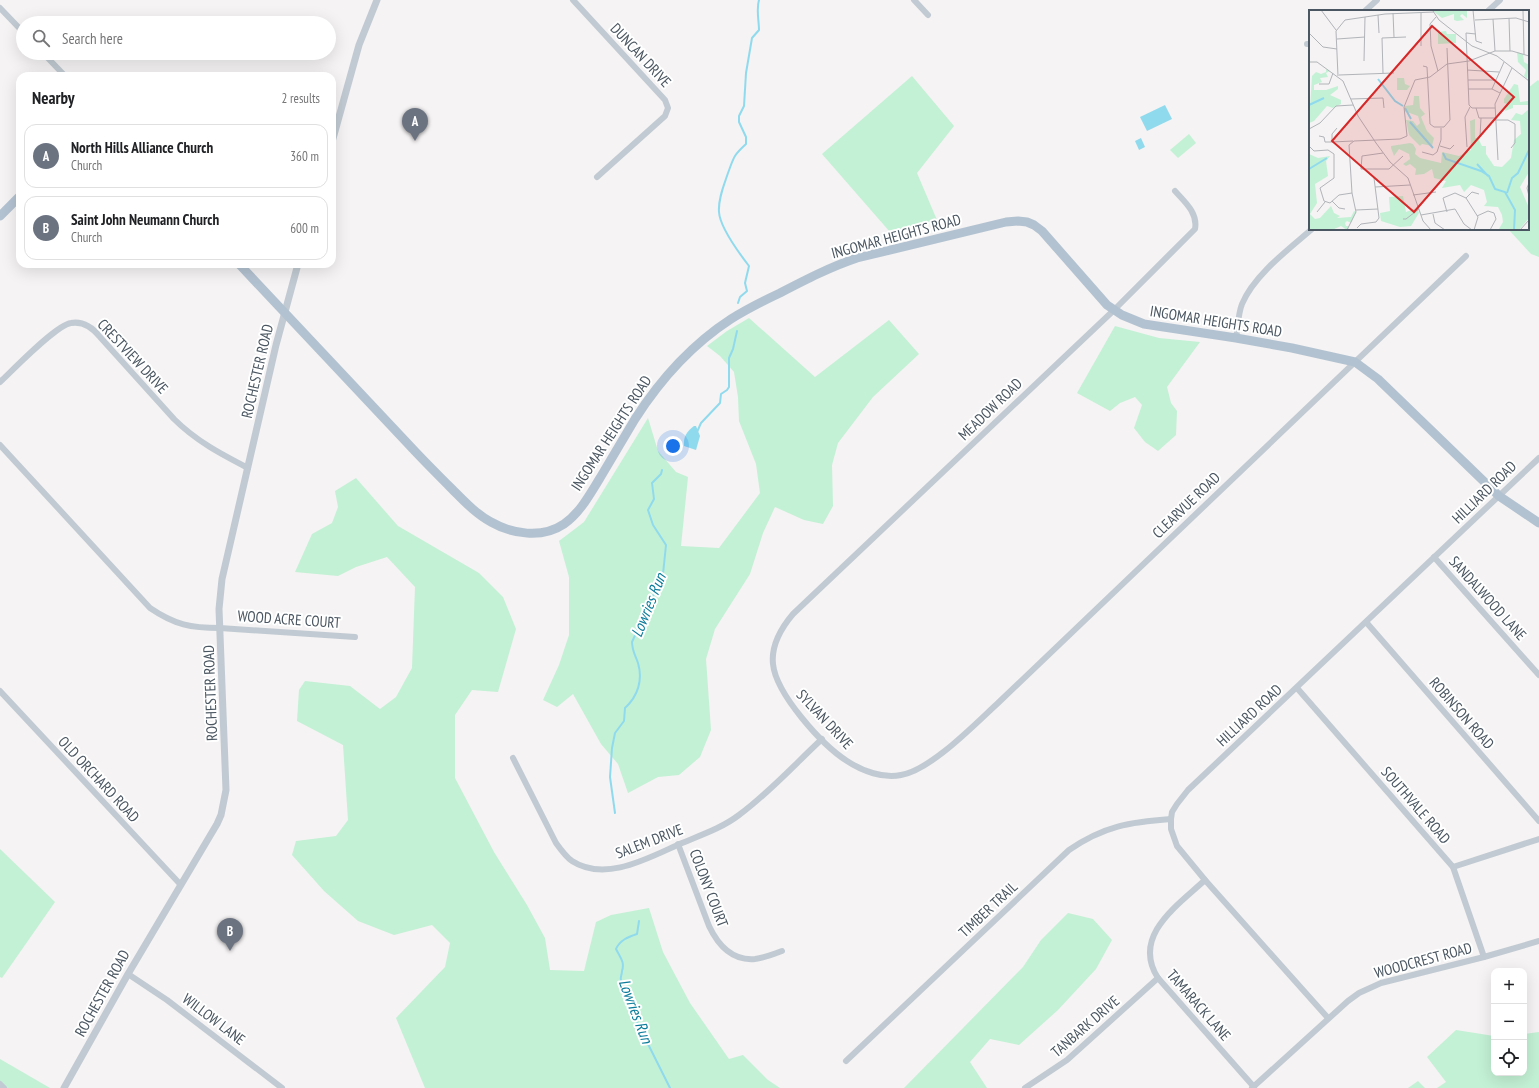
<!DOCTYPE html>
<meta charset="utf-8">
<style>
body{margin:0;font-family:"PT Sans Narrow",sans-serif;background:#f6f6f6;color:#202124}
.controls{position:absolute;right:12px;bottom:12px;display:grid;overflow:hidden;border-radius:8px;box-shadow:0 4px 16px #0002}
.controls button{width:36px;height:36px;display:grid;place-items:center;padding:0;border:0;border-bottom:1px solid #e0e0e0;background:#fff;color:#202124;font:20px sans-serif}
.you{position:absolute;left:673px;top:446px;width:14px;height:14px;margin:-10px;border:3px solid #fff;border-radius:50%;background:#1a73e8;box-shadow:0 0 0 6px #1a73e833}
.badge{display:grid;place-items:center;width:26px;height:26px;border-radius:50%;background:#1a73e8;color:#fff;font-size:13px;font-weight:700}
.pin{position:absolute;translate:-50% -33px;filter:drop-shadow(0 1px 2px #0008)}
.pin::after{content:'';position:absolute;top:21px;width:14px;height:12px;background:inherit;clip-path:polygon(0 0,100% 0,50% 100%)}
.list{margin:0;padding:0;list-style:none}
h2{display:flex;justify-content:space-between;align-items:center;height:52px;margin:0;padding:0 16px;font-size:17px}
h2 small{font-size:13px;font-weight:400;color:#757577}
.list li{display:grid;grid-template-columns:26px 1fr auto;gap:12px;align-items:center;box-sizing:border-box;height:64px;margin:0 8px 8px;padding:0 8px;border:1px solid #e0e0e0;border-radius:12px}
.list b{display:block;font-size:15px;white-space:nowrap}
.list p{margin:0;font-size:13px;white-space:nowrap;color:#757577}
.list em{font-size:13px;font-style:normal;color:#757577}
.icon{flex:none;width:22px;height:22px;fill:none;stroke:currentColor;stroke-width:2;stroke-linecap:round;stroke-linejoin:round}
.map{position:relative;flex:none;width:1539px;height:1088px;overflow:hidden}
.search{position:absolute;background:#fff;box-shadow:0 4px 16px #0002;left:16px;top:16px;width:320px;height:44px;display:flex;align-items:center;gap:10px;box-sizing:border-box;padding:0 14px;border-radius:22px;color:#757577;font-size:15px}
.panel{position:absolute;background:#fff;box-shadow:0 4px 16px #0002;left:16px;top:72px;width:320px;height:196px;border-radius:12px}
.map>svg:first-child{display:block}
.green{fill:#c3f1d5}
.water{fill:#90daee}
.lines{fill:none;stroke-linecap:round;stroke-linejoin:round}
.stream{stroke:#90daee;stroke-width:2}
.minor{stroke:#c1cad2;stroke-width:6}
.tertiary{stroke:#c1cad2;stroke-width:7}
.primary{stroke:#b3c2d1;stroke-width:9}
.labels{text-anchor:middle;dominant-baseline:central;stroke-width:4;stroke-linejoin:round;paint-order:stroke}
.street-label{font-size:15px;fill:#4a5661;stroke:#fff}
.water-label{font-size:16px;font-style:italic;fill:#0c7c9b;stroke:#fff}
.inset-river{fill:none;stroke:#90daee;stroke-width:2}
.inset-road{fill:none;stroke:#b1b4b9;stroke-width:1}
.view{fill:#d62828;fill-opacity:0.15;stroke:#d62828;stroke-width:2}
.inset-edge{fill:none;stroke:#4a5661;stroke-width:2}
</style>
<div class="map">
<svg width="1539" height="1088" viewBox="0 0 1539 1088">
<rect width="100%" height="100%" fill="#f5f3f3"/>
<g class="green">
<path d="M912 76 954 126 917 173 937 220 890 232 822 154Z"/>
<path d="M1538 80 1539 81V257L1531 254 1508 229H1528V88Z"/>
<path d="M1189 134 1196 143 1178 158 1170 150Z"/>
<path d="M749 318 815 377 889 320 919 354 873 397 838 443 832 465 833 506 823 524 804 520 775 507 763 533 750 574 715 629 706 659 711 730 700 757 679 775 658 777 628 793 618 764 601 744 573 694 557 707 543 700 559 665 569 635V577L559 541 584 522 648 418 658 451 676 472 688 477 681 546 719 548 760 493 756 464 739 421 738 397 734 372 720 356 707 346 727 331Z"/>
<path d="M1115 326 1159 338 1200 342 1167 387 1171 403 1177 411 1176 435 1158 451 1145 442 1134 428 1142 405 1135 397 1120 403 1110 411 1077 393Z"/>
<path d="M356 478 398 526 479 573 503 597 516 629 498 692 472 690 455 715V778L494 852 527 905 545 938 550 970 584 971 596 922 611 915 649 908 663 952 690 1003 729 1059 743 1055 768 1080 780 1088H425L396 1018 445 967 450 943 432 925 394 935 358 921 324 891 292 855 296 841 336 836 348 820 343 745 297 721 299 690 305 681 350 686 380 709 396 697 412 668 415 587 387 557 356 567 338 576 295 572 312 534 332 523 338 507 335 491Z"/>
<path d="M0 849 55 902 2 978 0 977Z"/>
<path d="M1068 913 1093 919 1112 940 1096 969 1058 1010 1019 1045 990 1039 970 1062 987 1088H904L1023 967 1041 940Z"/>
<path d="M1456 1030 1494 1036V1073H1524V1034L1539 1032V1088H1437L1446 1082 1427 1057Z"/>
<path d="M0 1059 50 1088H0Z"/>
<path d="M1418 1081 1425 1088H1408Z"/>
</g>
<g class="water">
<path d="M1165 105 1172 119 1147 131 1140 117Z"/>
<path d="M1141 138 1145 147 1139 150 1135 141Z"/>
<path d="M694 426H696L700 436 696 450 684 446C683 437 687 431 694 426Z"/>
</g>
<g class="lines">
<g class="stream">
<path d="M738 303 740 297 747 291 745 283 749 266C739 253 720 228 719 212 718 199 724 185 728 173 734 157 733 156 746 144V137L739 122V116L744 106 746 73 752 38 759 30C759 21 756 9 759 0"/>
<path d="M697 432 701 423 720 403 721 394 727 390 729 387V358L733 349 737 331"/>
<path d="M615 813 610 777 612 748 615 733 624 721 625 708C638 696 643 680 638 663 635 655 632 650 632 642L663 574 666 545 653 525 648 510 654 499 652 483 661 474 662 470"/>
<path d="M639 921 637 934C628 937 620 940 616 949 620 957 625 962 622 971 622 975 620 977 621 980 622 988 632 993 634 1001 636 1008 635 1015 637 1022L670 1088"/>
</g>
<g class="minor">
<path d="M573 0 665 100 668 108 665 116 597 177"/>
<path d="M914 0 928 15"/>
<path d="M0 8 23 32"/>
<path d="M1365 11 1377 0"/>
<path d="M1488 11 1500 0"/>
<path d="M1307 44H1310"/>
<path d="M43 53 65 76"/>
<path d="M1175 191C1185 202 1198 213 1195 229L1113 311 793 614C782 627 771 645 773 664 776 694 822 745 847 761 862 771 884 779 901 775 931 770 975 724 998 703L1466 256"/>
<path d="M1236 338C1238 327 1238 314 1242 304 1254 275 1289 249 1312 229"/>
<path d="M0 382C14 369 56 325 71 323 83 321 93 328 100 337L174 419C196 441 221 454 248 468"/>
<path d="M0 445 150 608C175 625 191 628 220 628L355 637"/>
<path d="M1434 557 1539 675"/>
<path d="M1366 622 1539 821"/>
<path d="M1297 688 1453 867 1484 957"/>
<path d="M0 691 180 884"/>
<path d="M513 758 556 843C561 850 566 857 572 861 606 883 650 857 682 843 701 835 722 828 739 815 768 794 795 764 822 739"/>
<path d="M678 844 709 926C718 945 732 961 755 959 764 958 774 954 782 951"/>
<path d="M1453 867 1539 839"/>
<path d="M1205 880C1178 905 1131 936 1158 978L1254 1087"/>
<path d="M128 974 167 1000 282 1088"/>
<path d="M1328 1018 1205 880 1177 846 1171 829V819L1172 812 1177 804 1188 790 1539 458"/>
<path d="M846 1061 1069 850C1104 826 1130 822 1171 819"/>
<path d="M0 1084 4 1088"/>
<path d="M1025 1088 1067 1060 1158 978"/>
<path d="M1252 1088 1348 1001 1359 993 1381 983 1484 957 1539 941"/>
</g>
<g class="tertiary">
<path d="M332 142 359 45 377 0"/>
<path d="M64 1088 128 974 217 824 221 815 226 790 219 609 222 579 276 345 298 264"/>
</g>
<g class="primary">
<path d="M0 216 20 196"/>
<path d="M239 264C296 325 353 386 411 447 424 461 438 475 452 489 464 501 476 514 491 522 512 534 542 539 564 524 580 513 590 494 600 478 612 458 623 439 635 419 660 380 691 345 731 319 747 309 763 301 780 293 805 280 830 267 857 258L1006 222 1018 221 1027 222 1034 225 1042 231 1107 305 1122 315 1144 324 1236 338 1292 348 1355 362 1378 379 1499 496 1539 523"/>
</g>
</g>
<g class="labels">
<g class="street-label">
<text transform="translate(641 55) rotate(47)">DUNCAN DRIVE</text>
<text transform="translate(896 236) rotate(-15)">INGOMAR HEIGHTS ROAD</text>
<text transform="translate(1216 321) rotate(9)">INGOMAR HEIGHTS ROAD</text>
<text transform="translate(133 356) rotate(47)">CRESTVIEW DRIVE</text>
<text transform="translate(257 371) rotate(-77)">ROCHESTER ROAD</text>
<text transform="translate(990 409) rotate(-44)">MEADOW ROAD</text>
<text transform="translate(611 433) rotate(-57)">INGOMAR HEIGHTS ROAD</text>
<text transform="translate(1484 492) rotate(-44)">HILLIARD ROAD</text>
<text transform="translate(1186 505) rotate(-44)">CLEARVUE ROAD</text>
<text transform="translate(1488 598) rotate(48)">SANDALWOOD LANE</text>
<text transform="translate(289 619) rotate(4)">WOOD ACRE COURT</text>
<text transform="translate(210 693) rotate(-92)">ROCHESTER ROAD</text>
<text transform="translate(1462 713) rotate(49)">ROBINSON ROAD</text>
<text transform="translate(1249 715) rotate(-43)">HILLIARD ROAD</text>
<text transform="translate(825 719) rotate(47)">SYLVAN DRIVE</text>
<text transform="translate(99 779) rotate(47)">OLD ORCHARD ROAD</text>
<text transform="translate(1416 805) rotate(49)">SOUTHVALE ROAD</text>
<text transform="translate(649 841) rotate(-21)">SALEM DRIVE</text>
<text transform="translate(709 888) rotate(69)">COLONY COURT</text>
<text transform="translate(988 909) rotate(-43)">TIMBER TRAIL</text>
<text transform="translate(1423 960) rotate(-15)">WOODCREST ROAD</text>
<text transform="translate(102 993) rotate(-61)">ROCHESTER ROAD</text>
<text transform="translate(1199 1005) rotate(49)">TAMARACK LANE</text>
<text transform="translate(214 1019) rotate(37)">WILLOW LANE</text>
<text transform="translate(1085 1026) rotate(-41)">TANBARK DRIVE</text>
</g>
<g class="water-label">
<text transform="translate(648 605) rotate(-68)">Lowries Run</text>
<text transform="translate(636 1011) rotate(69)">Lowries Run</text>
</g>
</g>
<g transform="translate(1309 10)">
<rect width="220" height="220" fill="#f5f3f3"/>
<path d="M158 0V8L153 4 151 6 155 10 148 11 145 10V4L133 8 124 1ZM137 21 138 24H147V33L129 34V22ZM208 42 214 44 215 52 220 55 218 69 215 66 217 60 209 52ZM17 59 21 61 17 63 19 67 11 68 13 72 5 75V80H17L29 76V79L21 85 32 90V94L24 98 18 96 5 111 0 113 3 66 7 62 12 64 17 62ZM88 68H95L96 74 101 76 98 80H88ZM205 74 209 75 211 92 219 91 220 95H204V98L196 101 198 94 195 93V89ZM105 86H110L111 98 116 104 112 107 118 121 125 128 123 136 113 134 111 136 100 125 97 110 104 111 108 116 111 113 109 106 95 101 96 96 104 95ZM220 99V162L211 177 220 198V208L210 220 190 219 194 212 193 205 189 197 175 196 178 192 175 180 162 175 155 182 151 175 133 178 137 171 125 168 123 159 115 164 106 165 107 159 101 154 97 156 94 154 101 149 100 144 90 139 85 146 82 138V136L101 133 104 134 107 139 106 144 111 148 132 153 133 142 150 146 162 140 161 111 166 109V128H169L173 136H177V144L185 156 193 157 202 148 205 130 212 124 211 111 202 110 207 103 213 105ZM0 144 9 148 21 146 17 151 19 166 6 174 8 193 1 204 6 209 11 208 22 196 25 203 31 206 28 208 42 207 45 201 47 202 42 213 38 211 36 213 37 216H40L38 220 32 216 23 220H0ZM94 186 97 202 108 198 110 203 102 216 91 217 72 211 71 203 81 201 80 187Z" fill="#c3f1d5"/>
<path class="inset-river" d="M69 69 86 91 94 96M0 95 15 88M96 98 102 109M101 112 124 138M134 143 137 149 172 161 180 166 186 179 196 182 206 200 205 220M168 154 179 166M0 159 18 148M198 183 203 168 209 163 220 140"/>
<path class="inset-road" d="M12 0 27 20M164 0 167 31 173 33M214 0 215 44M124 1 130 10 163 36 188 46 220 71M84 3 85 27M69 5 70 23M127 7 121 14 122 36 129 61M200 8 201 41M184 9 186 41M166 10 207 8 220 12M0 23 14 37 28 39M167 24 157 23 160 95 163 98H186M28 29 56 27M112 36V2M55 51 56 7M0 52H8L34 71 49 106 67 133 81 152 99 168 114 211 122 220M114 56 118 57 121 114 125 117H135L141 110 138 38M158 60 190 62M74 63 73 28 97 27M30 65 85 63M29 66 27 21 36 10 76 4 125 2M159 70H187M10 74H20L24 63M159 79H183L191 83M183 79 195 52M42 89 74 88 75 98M167 98 170 108H186M186 110H199L206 114V133L202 138M28 118 23 124V132L44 131M0 119 11 113 27 96 44 95M10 126 15 127 16 132H23M171 127 172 108M0 136 5 141 19 140 25 144V168L11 178 15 191 21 193 30 185 43 183M131 136 141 139 145 135M158 137 156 107 161 97M113 142 124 145 128 142 132 130V118M74 143 53 146 52 159H80L94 146M189 150 186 94 203 58M220 173 218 178 220 186M66 177 101 175M104 185 127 182M157 188 163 182 170 184M23 191 30 198 36 199M47 200 69 199M8 202 16 192M138 202 134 188 146 183 157 188 169 207 165 220M124 204 126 213 136 220M112 205 146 199 155 214 163 220M168 206 179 201 185 203 187 209 181 220M94 209H97L110 199M48 218 52 214 67 212 70 208 65 168M38 220 47 202 43 183 40 135 45 131 91 129 98 126 95 97 106 70 121 67 138 54 160 51 186 41H203L220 46M211 220 220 210"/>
<path class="view" d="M123 16 205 87 105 202 23 131Z"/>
<rect width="220" height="220" class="inset-edge"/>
</g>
</svg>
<div class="controls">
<button>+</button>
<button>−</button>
<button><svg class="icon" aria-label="locate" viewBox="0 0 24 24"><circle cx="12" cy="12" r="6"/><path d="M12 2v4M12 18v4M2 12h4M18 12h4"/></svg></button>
</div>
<div class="you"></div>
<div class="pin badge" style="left:415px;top:141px;background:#6b7280">A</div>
<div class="pin badge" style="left:230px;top:951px;background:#6b7280">B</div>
<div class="search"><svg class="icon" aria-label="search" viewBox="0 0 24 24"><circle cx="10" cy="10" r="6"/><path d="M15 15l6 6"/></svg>Search here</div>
<section class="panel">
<h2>Nearby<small>2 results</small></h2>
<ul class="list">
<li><span class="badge" style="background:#6b7280">A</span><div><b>North Hills Alliance Church</b><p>Church</p></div><em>360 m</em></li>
<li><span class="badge" style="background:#6b7280">B</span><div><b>Saint John Neumann Church</b><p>Church</p></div><em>600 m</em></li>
</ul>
</section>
</div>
